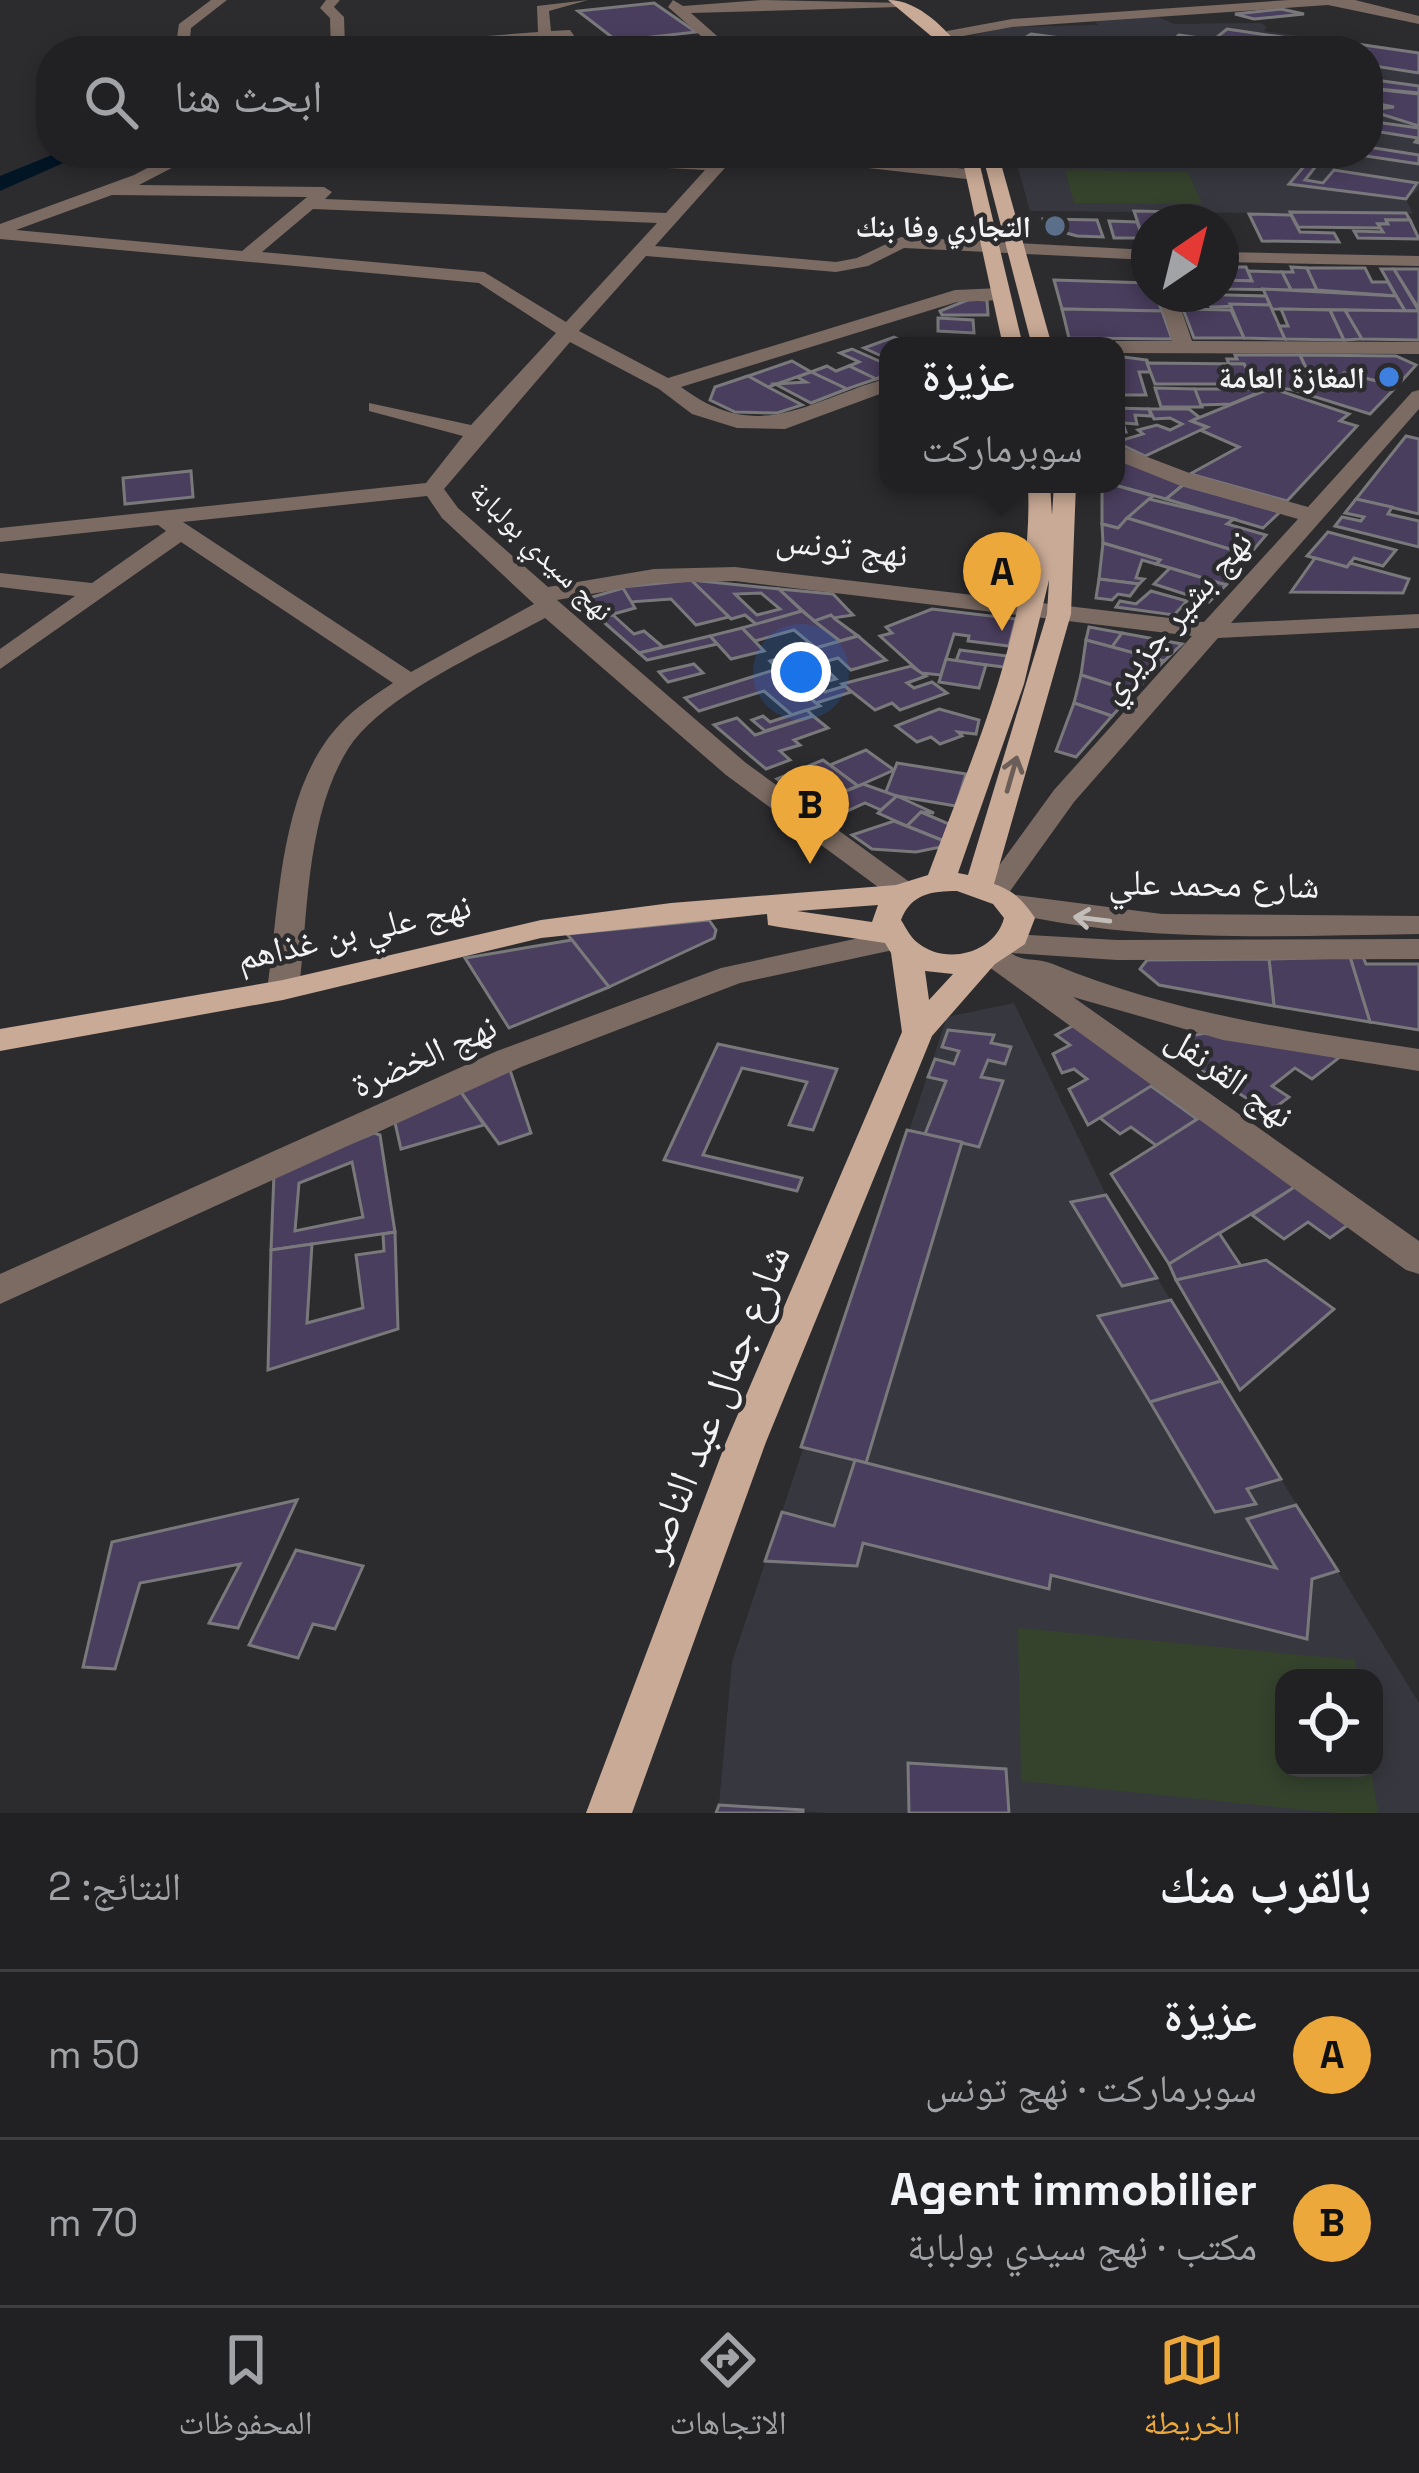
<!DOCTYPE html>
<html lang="ar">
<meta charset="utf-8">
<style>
body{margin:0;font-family:"Space Grotesk","Noto Naskh Arabic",sans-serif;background:#29292b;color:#f1f3f6;direction:rtl}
.controls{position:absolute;right:36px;bottom:36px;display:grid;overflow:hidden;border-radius:24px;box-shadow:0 6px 18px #0003}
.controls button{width:108px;height:108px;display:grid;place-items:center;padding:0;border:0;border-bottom:3px solid #3e3e41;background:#212123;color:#f1f3f6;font:60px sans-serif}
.compass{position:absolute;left:1131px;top:204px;width:108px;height:108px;border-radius:50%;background:#212123;box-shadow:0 6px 18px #0003;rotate:35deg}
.you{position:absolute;left:801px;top:672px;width:42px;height:42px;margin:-30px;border:9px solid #fff;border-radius:50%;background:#1a73e8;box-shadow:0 0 0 18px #1a73e833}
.badge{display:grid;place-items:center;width:78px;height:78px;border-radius:50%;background:#eda83b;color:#111;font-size:39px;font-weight:700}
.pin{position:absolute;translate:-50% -99px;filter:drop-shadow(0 3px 6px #0008)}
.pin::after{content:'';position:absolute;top:63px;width:42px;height:36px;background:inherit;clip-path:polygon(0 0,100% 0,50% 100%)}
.popup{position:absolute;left:879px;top:337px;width:246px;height:156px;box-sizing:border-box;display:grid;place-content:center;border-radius:24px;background:#212123;filter:drop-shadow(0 3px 9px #0005);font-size:39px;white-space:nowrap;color:#a2a3a6}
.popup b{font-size:45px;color:#f1f3f6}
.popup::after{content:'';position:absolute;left:50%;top:100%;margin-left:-24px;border:24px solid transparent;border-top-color:#212123}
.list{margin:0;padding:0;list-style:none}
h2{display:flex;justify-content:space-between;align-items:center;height:156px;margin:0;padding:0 48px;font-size:51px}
h2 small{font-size:39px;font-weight:400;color:#a2a3a6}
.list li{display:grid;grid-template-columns:78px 1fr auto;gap:36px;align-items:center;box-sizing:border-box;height:168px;padding:0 48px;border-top:3px solid #3e3e41}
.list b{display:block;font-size:45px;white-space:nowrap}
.list p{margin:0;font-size:39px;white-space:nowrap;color:#a2a3a6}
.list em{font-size:39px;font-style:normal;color:#a2a3a6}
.icon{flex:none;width:66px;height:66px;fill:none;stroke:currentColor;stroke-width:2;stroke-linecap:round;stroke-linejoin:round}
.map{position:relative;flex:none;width:1419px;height:1813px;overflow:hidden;direction:ltr}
.search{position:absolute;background:#212123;box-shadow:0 6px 18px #0003;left:36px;right:36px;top:36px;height:132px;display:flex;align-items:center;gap:30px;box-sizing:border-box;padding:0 42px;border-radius:48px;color:#a2a3a6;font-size:45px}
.sheet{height:492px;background:#212123}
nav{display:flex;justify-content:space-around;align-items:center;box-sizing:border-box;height:168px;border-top:3px solid #3e3e41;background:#212123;font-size:33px;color:#a2a3a6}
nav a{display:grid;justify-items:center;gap:6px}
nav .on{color:#eda83b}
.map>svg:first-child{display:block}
.built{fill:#37373f;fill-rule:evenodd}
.green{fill:#35432d}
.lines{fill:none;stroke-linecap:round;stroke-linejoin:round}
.canal{fill:#011525;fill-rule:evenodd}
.building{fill:#4a3e5e;stroke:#79787b;stroke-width:3;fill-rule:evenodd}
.minor{fill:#7b6b62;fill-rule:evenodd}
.major{fill:#c9aa96;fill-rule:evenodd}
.oneway{stroke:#6b5e58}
.oneway2{stroke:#c3bdba}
.service-dot{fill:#5c6f8a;stroke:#2c2c2f;stroke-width:4.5}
.shop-dot{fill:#3f7fe0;stroke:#2c2c2f;stroke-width:4.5}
.labels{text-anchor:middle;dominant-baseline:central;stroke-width:9;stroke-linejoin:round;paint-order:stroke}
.far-poi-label{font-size:30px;font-weight:bold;fill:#f3f3f5;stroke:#2c2c2f;text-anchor:end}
.far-street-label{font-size:30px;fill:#f3f3f5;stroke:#2c2c2f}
.street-label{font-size:36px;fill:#f3f3f5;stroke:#2c2c2f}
.near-street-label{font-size:42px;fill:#f3f3f5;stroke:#2c2c2f}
</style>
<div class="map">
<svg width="1419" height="1813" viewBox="0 0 1419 1813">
<rect width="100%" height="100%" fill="#2c2c2f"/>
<g class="built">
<path d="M1156 16 1174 24 1261 23 1267 27 1264 31 1419 53V189L1406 199 1413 214 1030 211 1014 153H1368V51H984L967 37 1006 27 1098 25 1094 20Z"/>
<path d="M1014 1003 1106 1195 1419 1703V1813H827L719 1805 732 1662 947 1017ZM1284 1678H1374V1768H1284Z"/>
</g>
<g class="green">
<path d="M1065 170 1188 172 1202 204 1074 203Z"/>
<path d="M1018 1628 1355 1660 1357 1678H1284V1768H1371L1378 1813H1335L1021 1781Z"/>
</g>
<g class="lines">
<g class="canal">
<path d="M80 42 88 51H70L73 44Z"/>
<path d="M57 153H86L0 191V176Z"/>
</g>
</g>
<g class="building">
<path d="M654 3 696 32 617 41 578 11Z"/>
<path d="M1281 9 1304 14 1254 19 1235 14Z"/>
<path d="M1227 29 1328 44 1312 51 1217 37Z"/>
<path d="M1031 34 1054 37 1051 40 1127 51H1076L1018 42Z"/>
<path d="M1179 35 1234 43 1287 51 1194 44 1184 51H1158Z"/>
<path d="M1350 43 1419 53V73L1368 65V51L1343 49Z"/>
<path d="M1368 79 1419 86V93L1368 88Z"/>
<path d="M1373 89 1419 94V126L1368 110 1394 107 1368 102Z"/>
<path d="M1368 121 1419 128V143L1415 142 1418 138 1368 130Z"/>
<path d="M1368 147 1419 155V164L1346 153H1368Z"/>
<path d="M1306 164 1316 166 1305 180 1323 183 1334 170 1417 183 1406 199 1289 184Z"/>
<path d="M1134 211 1180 212 1184 222H1149V238H1143Z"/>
<path d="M1290 212 1406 213 1410 220H1386L1388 224H1378L1381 228 1298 227Z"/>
<path d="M1249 214 1291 215 1300 232 1334 233 1339 242 1262 241Z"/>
<path d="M1043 219 1097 220 1103 237 1077 236 1045 227Z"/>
<path d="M1386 220H1410L1419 239 1358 238 1354 231 1383 232 1378 224H1388Z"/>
<path d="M1109 221 1137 222 1143 238H1114Z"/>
<path d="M1221 267H1246L1252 281 1224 280Z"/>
<path d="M1291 267 1307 268 1317 290H1291L1282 272H1293Z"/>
<path d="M1307 268H1365L1372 282H1388L1396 296 1317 290Z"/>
<path d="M1381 269H1394L1419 311H1405Z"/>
<path d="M1394 269H1419V309Z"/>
<path d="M1248 271 1282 272 1291 290 1227 289 1224 280 1252 281Z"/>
<path d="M1054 280 1149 283V294H1155L1162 311 1062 309Z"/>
<path d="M1263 289 1396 296 1405 311 1272 309Z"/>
<path d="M1185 294 1266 296 1270 305 1211 307 1206 301 1187 300Z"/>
<path d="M970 299 987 300 988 315H942L940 311Z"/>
<path d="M1230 304 1270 305 1285 339 1244 338Z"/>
<path d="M1062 309 1162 311 1172 339 1069 338Z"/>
<path d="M1183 309 1231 310 1244 338H1194Z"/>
<path d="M1281 309 1330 310 1344 340 1285 339 1279 326H1288Z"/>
<path d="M1330 310H1345L1362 339 1344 340Z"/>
<path d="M1345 310 1419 311V340L1362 339Z"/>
<path d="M938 318 973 320 974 333 938 331Z"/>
<path d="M894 337 914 346H888V359L864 348Z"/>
<path d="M852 349 888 365V374L876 379 849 366 859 362 840 353Z"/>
<path d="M1235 355H1300L1310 376 1293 390 1253 384 1244 364H1229L1227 359H1237Z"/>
<path d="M1300 355 1396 356 1416 365 1397 386 1344 373 1334 382 1310 376Z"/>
<path d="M1116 356 1147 360 1151 372H1139L1146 395H1121L1123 402H1116Z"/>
<path d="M792 361 811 372 768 387 748 376Z"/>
<path d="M1147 363 1244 364 1253 384H1155Z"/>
<path d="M827 366 836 371 849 366 876 379 847 389 811 372Z"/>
<path d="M811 372 847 389 811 403 775 384 806 382 797 377Z"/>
<path d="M1344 373 1397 386 1370 414 1293 390 1310 376 1334 382Z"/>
<path d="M748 376 768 387 802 405 777 413 735 412 710 400 715 387Z"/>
<path d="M1155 388 1195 389 1202 407H1161Z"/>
<path d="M1271 388 1349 414 1340 421 1357 426 1287 501 1190 474 1239 447 1200 430 1207 427 1191 421Z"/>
<path d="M1195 389H1261L1265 390 1231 404 1201 405Z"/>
<path d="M1116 408 1149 409 1151 416 1135 415 1137 424 1123 423 1126 432H1116Z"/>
<path d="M1149 409H1189L1199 417 1191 421 1207 427 1145 456 1116 442 1143 434 1138 430 1157 425 1170 430 1182 424 1170 418 1154 419Z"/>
<path d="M1406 436 1419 439V514L1356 499Z"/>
<path d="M1116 457 1183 485 1166 499 1111 484H1116Z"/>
<path d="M191 471 193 497 125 504 123 478Z"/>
<path d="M1102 484H1111L1153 496 1118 528 1102 524Z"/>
<path d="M1183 485 1280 512 1263 528 1166 499Z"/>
<path d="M1149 499 1234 519 1227 524 1266 535 1249 555 1127 518Z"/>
<path d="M1356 499 1392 507 1388 514 1419 521V547L1335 526 1342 517 1361 521 1364 517 1345 513Z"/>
<path d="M1127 518 1249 555 1226 585 1170 568 1156 564 1160 560 1103 543 1102 524 1118 528Z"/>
<path d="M1328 532 1396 550 1383 566 1354 558 1347 567 1307 556Z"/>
<path d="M1103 543 1160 560 1156 564 1142 560 1136 578 1144 579 1139 584 1099 579Z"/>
<path d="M1315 558 1347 567 1350 563 1409 579 1403 593 1291 592Z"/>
<path d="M1170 568 1226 585 1209 602 1154 584Z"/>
<path d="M1099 579 1139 584 1130 596 1118 594 1112 600 1096 598Z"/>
<path d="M691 580 779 589 802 611 757 625 745 615 731 619ZM761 593 780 609 757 615 735 594Z"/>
<path d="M691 580 729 617 696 625 671 599 630 602 622 587Z"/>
<path d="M623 588 635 608 599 618 579 601Z"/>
<path d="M779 589 833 594 853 615 814 621Z"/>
<path d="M1151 591 1187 601 1174 615 1116 607 1120 601 1136 604Z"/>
<path d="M932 609 1016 619 1009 646 968 641 969 636 954 634 941 675 921 673 880 636 892 633 886 627Z"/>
<path d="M802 611 840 641 816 648 794 630 755 641 742 628Z"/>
<path d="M613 615 634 634 644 631 663 647 639 653 599 618Z"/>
<path d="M831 615 835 619 858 636 840 641 814 621Z"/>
<path d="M1089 627 1122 633 1112 647 1086 640Z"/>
<path d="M742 628 764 651 731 659 710 636Z"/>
<path d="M1122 633 1182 644 1164 661 1112 647Z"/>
<path d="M710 636 717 644 647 660 639 653Z"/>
<path d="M858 636 886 660 851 670 838 658 782 674 770 661Z"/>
<path d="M1086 640 1164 661 1134 692 1081 675Z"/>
<path d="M960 650 1007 656 1004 667 956 661Z"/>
<path d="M946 659 986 665 979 688 939 682Z"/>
<path d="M694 664 703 673 668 682 659 672Z"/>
<path d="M911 666 926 676 907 683 914 688 932 682 947 693 900 710 892 703 875 710 842 684Z"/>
<path d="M777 669 820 706 792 715 764 691 699 711 685 698Z"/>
<path d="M799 669 808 677 828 671 836 679 817 684 825 692 845 686 851 692 816 703 782 674Z"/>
<path d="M1081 675 1134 692 1112 716 1074 703Z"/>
<path d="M1074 703 1112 716 1076 757 1056 751Z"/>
<path d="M939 709 979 720 976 734 958 732 962 736 940 744 931 737 917 742 896 726Z"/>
<path d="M807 710 813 716 765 731 752 720 763 716 770 722Z"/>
<path d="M813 716 828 728 794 740 800 745 780 751 790 760 766 769 714 725 737 718 755 735Z"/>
<path d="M866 750 894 770 858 786 830 765Z"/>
<path d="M823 760 858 786 812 805 777 779Z"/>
<path d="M897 763 966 774 956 806 885 794Z"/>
<path d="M863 784 897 796 881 810 865 803 830 819 812 805Z"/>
<path d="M897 796 934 813 921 812 907 826 878 813Z"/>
<path d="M921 812 949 824 944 841 907 826Z"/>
<path d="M894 821 944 841 941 847 916 852 872 849 852 835Z"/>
<path d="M709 920 716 930 714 938 609 987 567 934Z"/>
<path d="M572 940 609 987 509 1028 465 958Z"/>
<path d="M1350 957H1363L1366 964H1419V1030L1370 1022Z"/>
<path d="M1350 957 1370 1022 1274 1006 1269 959Z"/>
<path d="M1269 959 1274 1006 1159 985 1140 969 1147 960Z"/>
<path d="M1078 1023 1159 1082 1088 1125 1069 1089 1087 1079 1074 1069 1062 1073 1053 1054 1070 1045 1056 1035Z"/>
<path d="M948 1030 994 1035 991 1043 1011 1047 1005 1064 988 1060 981 1077 1003 1081 979 1147 925 1134 946 1081 928 1077 935 1059 954 1064 959 1051 942 1047Z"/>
<path d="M1206 1033 1340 1057 1312 1079 1295 1068 1272 1086 1289 1097 1269 1112 1175 1054 1184 1037Z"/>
<path d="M718 1044 837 1069 813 1130 789 1125 807 1082 742 1068 703 1155 802 1178 797 1191 664 1160Z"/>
<path d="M509 1067 531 1133 499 1144 460 1091Z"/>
<path d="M1151 1086 1197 1119 1157 1146 1131 1127 1120 1134 1100 1118Z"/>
<path d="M460 1091 484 1125 401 1149 393 1114Z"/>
<path d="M1207 1113 1305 1181 1169 1264 1111 1174Z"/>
<path d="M907 1130 962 1142 866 1463 801 1447Z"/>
<path d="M374 1133 380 1135 395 1232 271 1250 274 1174ZM352 1162 363 1217 295 1231 299 1183Z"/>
<path d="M1299 1184 1352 1222 1330 1238 1308 1222 1284 1239 1252 1215Z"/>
<path d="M1106 1195 1157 1278 1122 1286 1071 1202Z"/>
<path d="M395 1232 398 1329 268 1370 271 1250 312 1244 307 1323 363 1308 356 1255 384 1251 383 1234Z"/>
<path d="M1219 1233 1241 1266 1176 1280 1169 1264Z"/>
<path d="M1266 1260 1334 1309 1240 1390 1176 1280Z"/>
<path d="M1171 1300 1221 1381 1150 1402 1098 1316Z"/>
<path d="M1221 1381 1281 1479 1247 1489 1256 1504 1215 1512 1150 1402Z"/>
<path d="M855 1460 1276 1568 1247 1519 1296 1505 1338 1571 1312 1579 1307 1639 1051 1575 1049 1589 863 1543 857 1566 765 1561 782 1512 834 1526Z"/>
<path d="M297 1500 238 1628 209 1623 240 1564 140 1583 115 1669 83 1667 112 1542Z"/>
<path d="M296 1550 363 1566 335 1629 313 1624 298 1658 249 1645Z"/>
<path d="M908 1763 1006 1769 1009 1813H909Z"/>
<path d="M719 1805 803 1810V1813H716Z"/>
</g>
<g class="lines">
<g class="minor">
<path d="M211 0H227L191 28 189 51H175L179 24Z"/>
<path d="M326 0H340L334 7 344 17 345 47 538 32 537 6 588 0 549 11 551 31 570 30 575 37 401 51H331L330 18 320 8Z"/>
<path d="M673 0 683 6 762 0 906 3 899 7 691 13 734 51H718L668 7Z"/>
<path d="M1289 0H1355L1419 16V24L1328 5 1012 27 958 37 949 48 903 51 943 41 947 31 1012 19Z"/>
<path d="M176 153H574L713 161 720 154 730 153 732 160 655 246 836 262 857 258 901 237 1149 250V260L904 248 868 266 836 272 646 256 579 331 668 378 955 290 1001 288 1010 294 1001 300 957 302 681 387C760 446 808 400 888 378V391L785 429 737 428 692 414 659 389 570 342 444 489 458 508 548 587 654 569 735 567 1204 622 1298 519 1176 484 1116 460V445L1192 474 1308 507 1412 392 1419 390V409L1231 623 1419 614V628L1218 638 1074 802 1008 894 1162 914 1419 916V934C1280 936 1135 944 998 910L995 902 983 899 979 893 1054 790 1192 636 735 581 654 583 557 600 746 763 915 886 919 892 915 898H893L726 775 545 618C489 649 382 695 348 749 306 816 308 914 299 990L294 997H272L267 990C280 905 278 789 341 723 356 707 375 695 393 683L181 542 0 669V649L75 596 0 587V573L92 583 166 531 158 525 0 542V528L426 483 463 436 369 411V403L471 425 556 333 479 283 0 239V224L134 175ZM187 160 558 162 705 170 666 213 325 199 332 192 324 187 139 185ZM112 195 307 197 242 251 16 230ZM313 209 657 223 566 322 484 272 262 252ZM427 496 442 518 534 604 411 672 183 522Z"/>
<path d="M771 153H823L975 170 983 175 975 180 779 158Z"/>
<path d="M1221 252 1419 256V266L1221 262Z"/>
<path d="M1158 294H1176L1192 341 1419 342V354L1116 353V346H1107L1116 341H1172Z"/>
<path d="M979 340H1078L1088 346H969Z"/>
<path d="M896 930 911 940 907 947 740 983 521 1067 0 1304V1274L497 1051 721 968Z"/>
<path d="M1013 934 1117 940 1419 939V959L1117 960 1011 953C1025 963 1036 957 1053 964 1171 1013 1292 1030 1419 1049V1071L1223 1040 1073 997 1419 1241V1274L1406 1270 985 964 981 957 985 950 1001 948 1002 937Z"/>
</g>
<g class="major">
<path d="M888 0C919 0 945 29 964 51H949Z"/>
<path d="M961 153H977L1023 346H1003Z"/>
<path d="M982 153H998L1052 346H1032Z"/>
<path d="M1028 484H1050L1052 515 1054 484H1076L1071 614 994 884C1014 891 1023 900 1035 918L1025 944 995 964 932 1036 766 1442 632 1813H586L726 1442 902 1032 891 953 885 943 779 927 768 925 767 914 541 938 283 1000 0 1051V1029L283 980 541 920 671 903 896 885 928 875C975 748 1034 622 1028 484ZM1049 580 1047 614 968 875 958 873 1024 684ZM957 891 993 904 1004 918C995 953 946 966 918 943 911 938 906 928 901 920 911 894 931 891 957 891ZM878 905 872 922 797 911ZM925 971 953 974 929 1000Z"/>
</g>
</g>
<defs><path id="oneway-shaft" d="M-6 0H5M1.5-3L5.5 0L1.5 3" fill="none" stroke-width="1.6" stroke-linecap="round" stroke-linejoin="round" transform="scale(3)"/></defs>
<use class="oneway" href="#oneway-shaft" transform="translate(1012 774) rotate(-74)"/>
<use class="oneway2" href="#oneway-shaft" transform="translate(1092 919) rotate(-173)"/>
<circle class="service-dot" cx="1055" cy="226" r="12"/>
<circle class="shop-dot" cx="1389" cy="377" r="12"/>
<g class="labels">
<g class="far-poi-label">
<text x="1031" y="226">التجاري وفا بنك</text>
<text x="1365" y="377">المغازة العامة</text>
</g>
<g class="far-street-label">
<text transform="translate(542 551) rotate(44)">نهج سيدي بولبابة</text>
</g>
<g class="street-label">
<text transform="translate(842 547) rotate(7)">نهج تونس</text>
<text transform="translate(1175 616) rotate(-49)">نهج بشير جزيري</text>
<text transform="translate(1214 884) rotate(1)">شارع محمد علي</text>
<text transform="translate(354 932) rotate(-13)">نهج علي بن غذاهم</text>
<text transform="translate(424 1056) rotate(-24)">نهج الخضرة</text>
<text transform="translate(1230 1077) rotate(36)">نهج القرنفل</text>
</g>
<g class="near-street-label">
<text transform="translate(714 1403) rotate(-68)">شارع جمال عبد الناصر</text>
</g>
</g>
</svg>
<div class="controls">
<button><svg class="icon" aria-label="locate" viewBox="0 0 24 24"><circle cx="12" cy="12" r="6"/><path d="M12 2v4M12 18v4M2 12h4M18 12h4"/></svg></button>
</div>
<svg class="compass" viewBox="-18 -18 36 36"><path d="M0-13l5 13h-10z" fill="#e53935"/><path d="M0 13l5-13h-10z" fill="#a2a3a6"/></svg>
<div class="you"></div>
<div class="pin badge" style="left:1002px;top:631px">A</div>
<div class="popup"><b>عزيزة</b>سوبرماركت</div>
<div class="pin badge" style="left:810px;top:864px">B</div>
<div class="search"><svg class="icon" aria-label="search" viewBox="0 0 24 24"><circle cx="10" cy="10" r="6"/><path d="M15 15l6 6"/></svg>ابحث هنا</div>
</div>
<section class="sheet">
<h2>بالقرب منك<small>النتائج: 2</small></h2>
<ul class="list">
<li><span class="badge">A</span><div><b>عزيزة</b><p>سوبرماركت · نهج تونس</p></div><em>50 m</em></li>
<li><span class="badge">B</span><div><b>Agent immobilier</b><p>مكتب · نهج سيدي بولبابة</p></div><em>70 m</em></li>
</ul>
</section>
<nav>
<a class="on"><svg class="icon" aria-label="map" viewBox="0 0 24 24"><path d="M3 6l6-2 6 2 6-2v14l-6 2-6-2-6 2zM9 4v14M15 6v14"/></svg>الخريطة</a>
<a><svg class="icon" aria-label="directions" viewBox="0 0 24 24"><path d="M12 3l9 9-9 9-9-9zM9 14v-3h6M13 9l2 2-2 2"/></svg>الاتجاهات</a>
<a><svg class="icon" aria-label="saved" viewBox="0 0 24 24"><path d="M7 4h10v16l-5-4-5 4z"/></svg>المحفوظات</a>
</nav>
